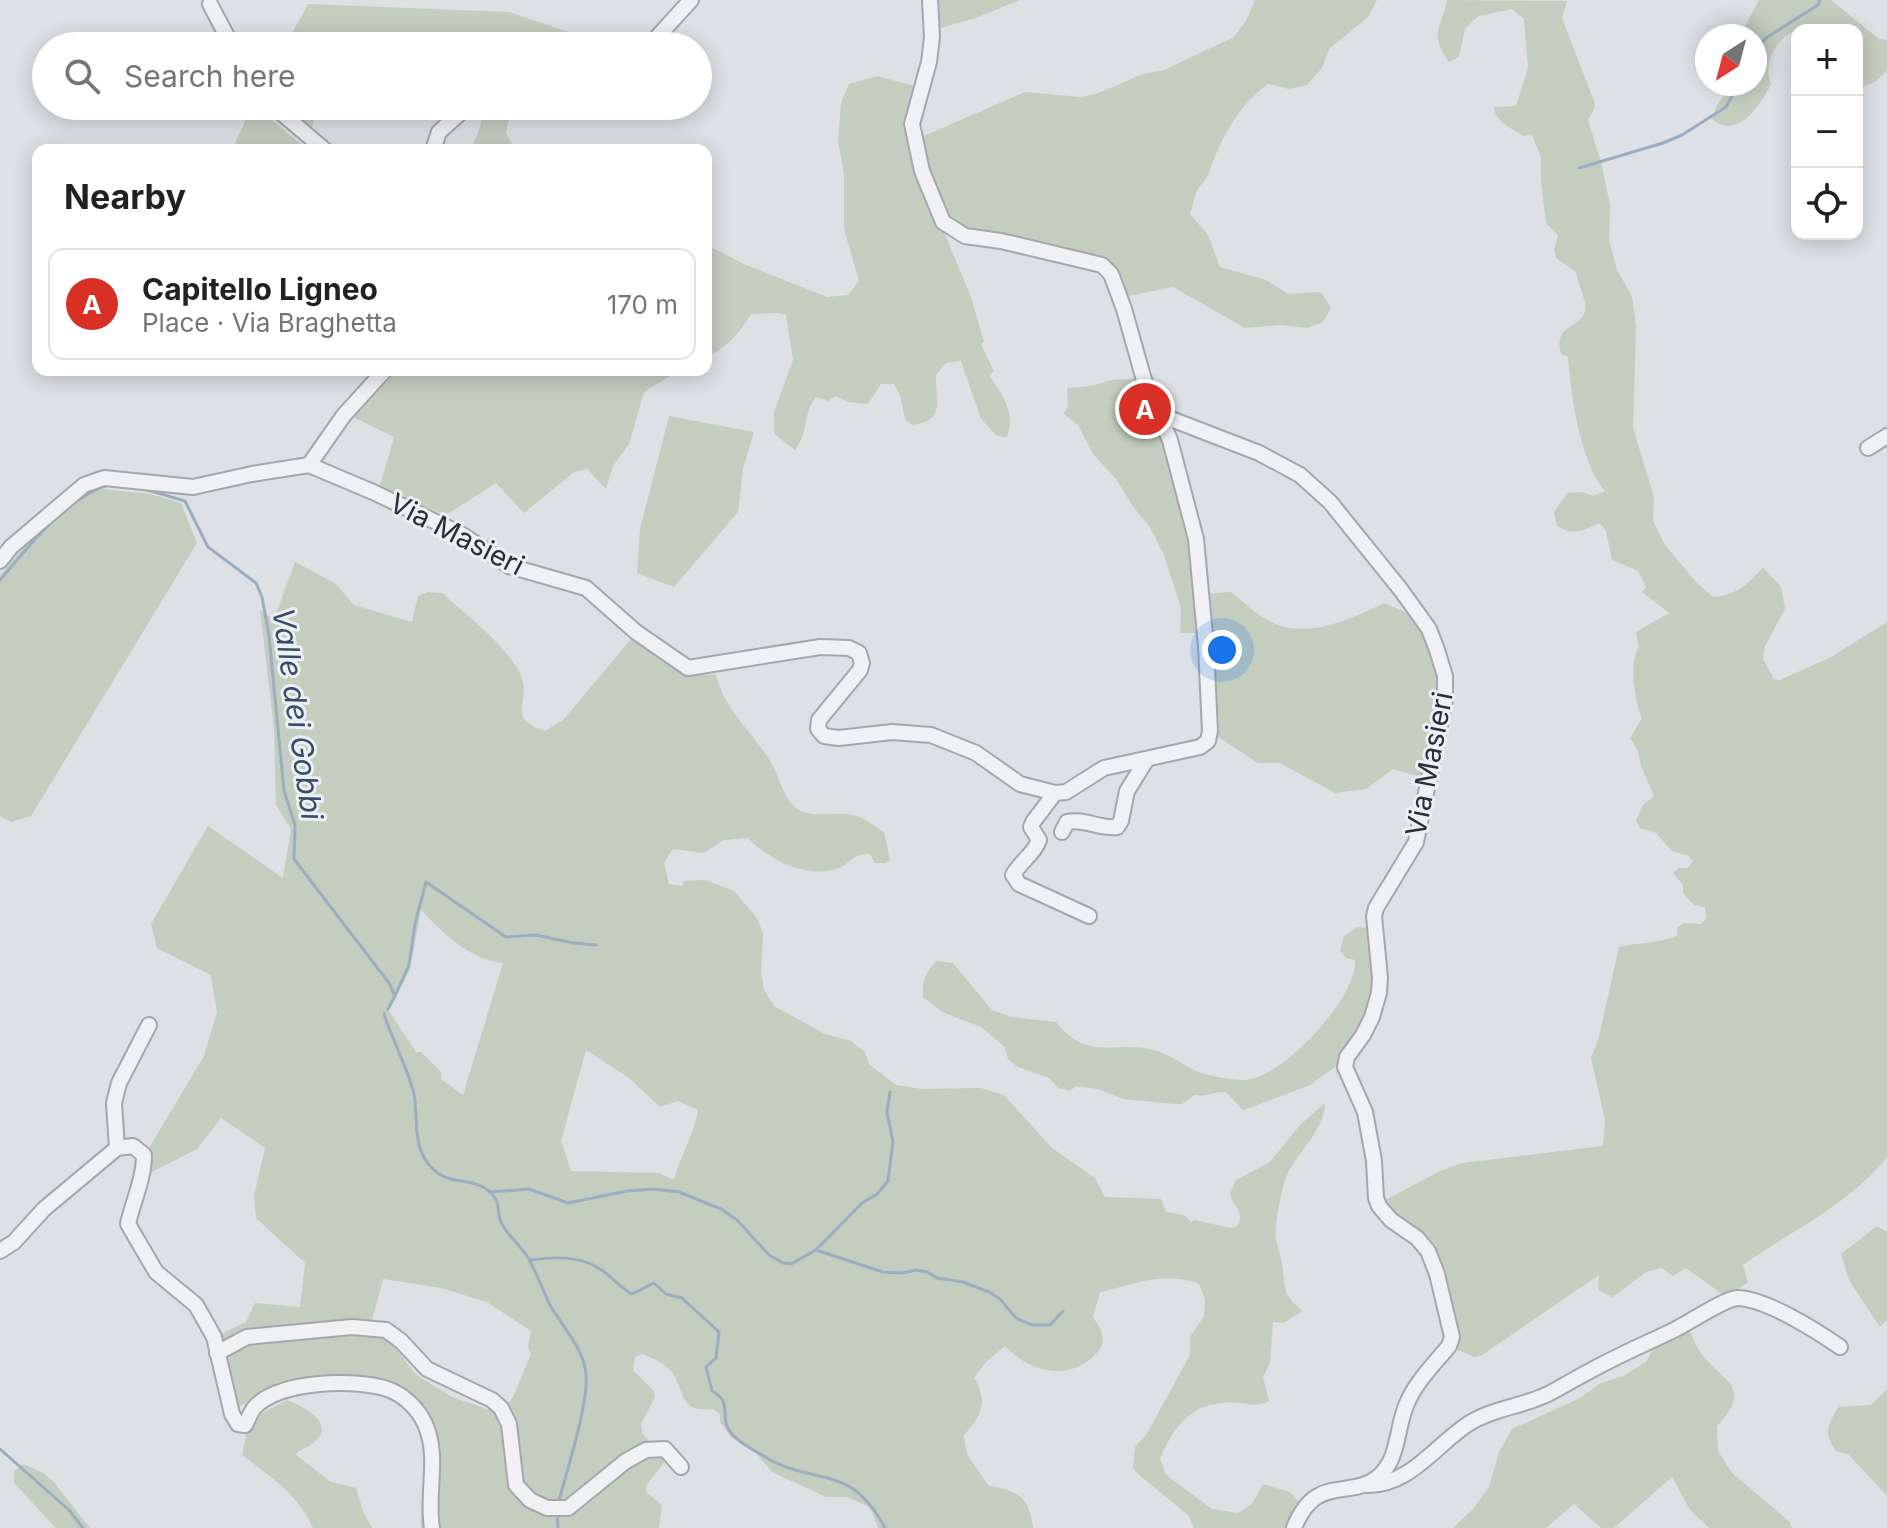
<!DOCTYPE html>
<meta charset="utf-8">
<style>
body{margin:0;font-family:Inter,sans-serif;background:#f2f2f2;color:#202124}
.controls{position:absolute;right:24px;top:24px;display:grid;overflow:hidden;border-radius:16px;box-shadow:0 4px 20px #0003}
.controls button{width:72px;height:72px;display:grid;place-items:center;padding:0;border:0;border-bottom:2px solid #e0e0e0;background:#fff;color:#202124;font:40px sans-serif}
.compass{position:absolute;left:1695px;top:24px;width:72px;height:72px;border-radius:50%;background:#fff;box-shadow:0 4px 20px #0003;rotate:216deg}
.you{position:absolute;left:1222px;top:650px;width:28px;height:28px;margin:-20px;border:6px solid #fff;border-radius:50%;background:#1a73e8;box-shadow:0 0 0 12px #1a73e833}
.badge{display:grid;place-items:center;width:52px;height:52px;border-radius:50%;background:#d93025;color:#fff;font-size:26px;font-weight:700}
.pin{position:absolute;translate:-50% -50%;border:4px solid #fff;box-shadow:0 2px 8px #0006}
.list{margin:0;padding:0;list-style:none}
h2{display:flex;justify-content:space-between;align-items:center;height:104px;margin:0;padding:0 32px;font-size:34px}
h2 small{font-size:26px;font-weight:400;color:#757577}
.list li{display:grid;grid-template-columns:52px 1fr auto;gap:24px;align-items:center;box-sizing:border-box;height:112px;margin:0 16px 16px;padding:0 16px;border:2px solid #e0e0e0;border-radius:16px}
.list b{display:block;font-size:30px;white-space:nowrap}
.list p{margin:0;font-size:26px;white-space:nowrap;color:#757577}
.list em{font-size:26px;font-style:normal;color:#757577}
.icon{flex:none;width:44px;height:44px;fill:none;stroke:currentColor;stroke-width:2;stroke-linecap:round;stroke-linejoin:round}
.map{position:relative;flex:none;width:1887px;height:1528px;overflow:hidden}
.search{position:absolute;background:#fff;box-shadow:0 4px 20px #0003;left:32px;top:32px;width:680px;height:88px;display:flex;align-items:center;gap:20px;box-sizing:border-box;padding:0 28px;border-radius:44px;color:#757577;font-size:30px}
.panel{position:absolute;background:#fff;box-shadow:0 4px 20px #0003;left:32px;top:144px;width:680px;height:232px;border-radius:16px}
.map>svg:first-child{display:block}
.green{fill:#c3cebf;fill-rule:evenodd}
.lines{fill:none;stroke-linecap:round;stroke-linejoin:round}
.stream{stroke:#9cadc2;stroke-width:3}
.minor-casing{stroke:#a3a7ae;stroke-width:18}
.minor{stroke:#eff1f4;stroke-width:14}
.labels{text-anchor:middle;dominant-baseline:central;stroke-width:6;stroke-linejoin:round;paint-order:stroke}
.street-label{font-size:28px;fill:#282e3a;stroke:#eceff3}
.water-label{font-size:30px;font-style:italic;fill:#374c69;stroke:#eceff3}
</style>
<div class="map">
<svg width="1887" height="1528" viewBox="0 0 1887 1528">
<rect width="100%" height="100%" fill="#dde0e5"/>
<g class="green">
<path d="M933 0H1020L976 18 936 29Z"/>
<path d="M1255 0H1377L1368 17 1329 49 1322 68 1307 85 1289 89 1268 84C1237 107 1221 138 1209 173 1206 180 1202 183 1198 189 1194 196 1193 206 1190 214L1208 235 1220 267 1266 280 1288 294 1321 292 1331 308 1323 322 1307 328 1282 325 1245 328 1173 287 1124 297 1113 271 950 232 917 139 1025 92 1081 97 1096 94 1143 74 1164 70 1234 37 1246 21Z"/>
<path d="M1447 0 1567 1 1562 18 1594 101 1595 107 1588 120 1601 162 1610 205 1609 239 1617 270 1632 296 1636 327 1633 428 1654 497 1653 521 1665 545 1697 583 1713 597C1735 596 1749 584 1763 567L1781 587 1785 609 1765 646 1763 659 1774 679 1780 680 1831 657 1887 622V1157C1849 1205 1792 1230 1743 1265L1748 1282 1731 1294H1722L1686 1268 1673 1276 1662 1268 1646 1272 1613 1297 1598 1290 1599 1275 1482 1355 1474 1357 1445 1344 1447 1334 1428 1259 1415 1243 1374 1206 1440 1171 1462 1163 1603 1146 1605 1120 1591 1058 1598 1041 1619 947C1639 942 1659 944 1678 935L1677 927 1685 923 1701 924 1706 918 1705 907 1694 905 1683 893V885L1673 873 1679 868H1687L1693 861 1688 856 1672 851 1656 833 1640 828 1636 821 1642 806 1654 796 1641 766 1638 751 1630 738 1642 718C1635 703 1628 661 1639 648L1636 632 1669 613 1642 592 1646 587 1638 571 1612 560 1606 531 1600 523C1585 530 1571 537 1557 525L1554 512 1567 493 1583 492 1593 496 1605 491C1580 462 1571 396 1568 357L1561 354C1553 323 1580 330 1585 311 1588 302 1577 283 1576 272L1556 258 1554 250 1558 235 1546 223 1541 181V157L1532 135 1524 136C1511 128 1495 122 1494 107L1516 106 1528 68 1524 19 1512 9 1479 16 1474 20 1465 29 1459 57 1449 62C1428 33 1442 28 1447 0Z"/>
<path d="M1759 0H1831L1879 39 1887 40V71L1875 82 1857 89V30C1839 30 1817 27 1799 30 1778 34 1762 63 1771 84 1761 105 1737 141 1712 119 1717 97 1733 84 1755 84V36H1743L1742 32Z"/>
<path d="M308 4 509 12 610 46H285Z"/>
<path d="M878 76 918 87 920 174 971 297 984 342 981 344 994 372 989 375C1003 396 1016 412 1007 437L997 436 981 419 961 361 946 363 936 375C935 400 947 420 912 425L905 420 900 395 894 384H881L868 404 848 402 835 396 828 401 816 397C802 415 810 430 795 450L774 434V412L793 360 786 315 779 313 751 314C740 333 726 348 706 358V247L715 249 744 264 827 297 848 295 859 281 844 229V174L838 141 841 103 849 84Z"/>
<path d="M279 106H317L311 132Z"/>
<path d="M485 106H522L508 122 506 133 512 144 519 150H475L473 144 480 127Z"/>
<path d="M247 117H268L308 150H232Z"/>
<path d="M398 370H680L644 392 629 444 613 466 606 489 587 469 574 472 524 513 496 483 446 515 379 489 394 437 353 417Z"/>
<path d="M1147 378 1207 594 1231 592C1243 602 1257 615 1271 622 1307 640 1351 619 1384 603L1421 619 1442 685 1427 779 1393 769 1366 789 1335 793 1280 763H1258L1217 736 1219 721 1212 633H1180L1181 608 1164 555 1150 527 1134 508 1116 479 1093 454 1078 425 1063 413 1068 408 1067 388 1091 386 1111 380Z"/>
<path d="M669 416 754 432 743 468 738 512 674 587 637 573 640 529Z"/>
<path d="M103 489 151 494 181 503 197 543 31 816 11 822 0 816V575C25 545 64 498 103 489Z"/>
<path d="M295 562 335 583 354 605 412 622 418 596 428 592 442 593C466 615 508 646 521 676 532 703 504 717 545 731L563 720 632 638C657 657 683 675 716 675 726 715 757 734 775 770 781 783 786 804 801 811 818 818 839 811 857 816 866 819 876 827 884 832L890 860 885 863H875L870 854C852 853 851 864 836 869 805 879 768 859 748 838L724 840 704 853 673 849 664 862 669 884 682 886 684 881 705 880 734 891 757 918 763 933 761 971 764 990 774 1006 825 1034 851 1041 865 1052 869 1064 896 1085 922 1089 981 1088 1004 1095 1052 1148 1095 1178 1105 1197 1161 1199 1166 1212 1184 1215 1191 1222 1194 1220 1231 1228 1237 1226C1246 1210 1232 1207 1230 1194L1236 1180 1270 1162 1300 1125 1325 1103C1324 1130 1300 1149 1288 1173 1282 1184 1274 1227 1276 1239 1277 1247 1281 1255 1282 1263 1285 1287 1282 1295 1303 1311L1283 1323 1273 1322 1270 1363 1263 1377 1269 1401C1259 1407 1252 1404 1239 1403 1196 1399 1176 1421 1160 1459L1166 1475 1212 1509 1238 1513 1252 1504 1263 1484 1290 1492 1301 1504 1293 1528H1194L1189 1516 1138 1474 1133 1468 1135 1447 1146 1435 1190 1355V1337L1204 1316 1205 1299 1199 1284C1161 1270 1135 1285 1100 1292L1093 1317C1096 1322 1101 1328 1102 1334 1105 1343 1100 1350 1094 1356 1067 1382 1028 1371 1005 1346L986 1362 974 1378C989 1402 981 1416 964 1435L967 1454 988 1485C1017 1492 1029 1494 1033 1528H878L872 1511 867 1506 847 1497H826L772 1472 751 1447 732 1438 720 1422V1414L713 1409C681 1413 685 1395 674 1375 667 1364 653 1358 642 1354L635 1357 633 1370 654 1391 655 1397 641 1424 642 1433 664 1458V1463L646 1486V1492L662 1505 659 1528H421C420 1492 429 1455 426 1419L365 1378 346 1376 291 1382 236 1408 217 1336 246 1322 255 1303 300 1307 305 1263 256 1218 254 1196 265 1148 221 1118 197 1149 148 1174 146 1153 204 1056 217 1012 211 975 157 948 151 924 208 826 283 878 291 829 276 805 274 729 260 610 274 619ZM421 910C443 933 470 960 503 963L463 1095 441 1079V1072L421 1052H416L389 1011 410 969ZM586 1050 629 1078 660 1107 678 1101 698 1110C694 1135 680 1156 674 1180L659 1173 571 1171 561 1141ZM383 1279 441 1288 487 1302 531 1331 528 1348 531 1354 514 1395 501 1414 452 1397 416 1375 396 1348 370 1328Z"/>
<path d="M1358 927 1381 930 1387 960V984L1335 1067 1310 1085 1247 1109 1243 1110 1226 1092C1214 1091 1207 1097 1195 1095L1182 1104H1174L1123 1099 1098 1089 1076 1086 1070 1091 1058 1088 1049 1078 1018 1067 1008 1059 1005 1047 981 1027 942 1012 923 997C922 981 925 972 937 961L953 963 992 1010 1011 1017 1056 1022C1089 1064 1115 1038 1157 1051 1171 1055 1183 1065 1196 1071 1209 1076 1230 1080 1244 1080 1282 1079 1358 997 1355 960L1346 958 1340 951 1344 936Z"/>
<path d="M1877 1226 1887 1232V1320L1880 1327 1849 1280 1841 1254Z"/>
<path d="M1688 1328C1693 1337 1697 1348 1703 1356 1728 1385 1752 1388 1717 1426L1718 1451 1732 1473 1790 1522 1792 1528H1709L1690 1510 1672 1477 1614 1528H1601L1574 1504 1546 1528H1453L1473 1509 1489 1487 1499 1452 1512 1429 1580 1398 1599 1384 1623 1376 1646 1362 1656 1344Z"/>
<path d="M1887 1389V1496L1848 1454 1837 1452C1823 1435 1827 1424 1839 1407L1871 1405Z"/>
<path d="M287 1400C304 1407 339 1424 312 1444 307 1448 300 1450 295 1454L331 1482 356 1488 363 1511 372 1528H313C298 1494 270 1476 242 1455L249 1420Z"/>
<path d="M24 1464 43 1473 53 1481 90 1528H56L14 1483V1471Z"/>
</g>
<g class="lines">
<g class="stream">
<path d="M1755 50 1766 38 1818 5 1820 0"/>
<path d="M1579 168 1663 143 1682 135 1726 107 1739 84"/>
<path d="M144 489 185 501 208 547 256 583 262 597 269 636 284 791 295 825 294 859 389 983 395 996 388 1009"/>
<path d="M0 580C31 544 64 499 110 484"/>
<path d="M395 996 409 965 415 924 426 882 506 937 536 935 573 943 596 945"/>
<path d="M384 1014C393 1042 407 1066 414 1094 418 1115 413 1140 425 1159 444 1191 473 1173 492 1194 500 1202 497 1212 501 1222 507 1236 523 1247 530 1261 537 1275 543 1290 550 1305 562 1326 584 1349 586 1374 589 1404 566 1473 558 1504"/>
<path d="M491 1192 529 1189 568 1203 627 1191 654 1189 679 1192 721 1209 737 1220 769 1255 783 1263 791 1264 816 1250 883 1272 903 1273 916 1270 927 1272 937 1278 963 1282 989 1292 1000 1299 1016 1318 1032 1325H1050L1063 1311"/>
<path d="M816 1250 862 1203 877 1194 888 1181 893 1141 887 1112 890 1092"/>
<path d="M530 1260C554 1257 579 1255 600 1269 612 1276 620 1288 632 1294L654 1283 666 1294 682 1298 719 1332 716 1358 706 1367 712 1391C734 1402 718 1418 731 1433 738 1442 752 1449 762 1455 813 1488 849 1460 885 1528"/>
<path d="M0 1449 69 1510 83 1528"/>
<path d="M557 1512 558 1528"/>
</g>
<defs>
<g id="minor">
<path d="M210 4 232 46"/>
<path d="M649 46 691 0"/>
<path d="M273 106 325 150"/>
<path d="M433 150 439 132 468 106"/>
<path d="M1158 414 1259 453 1300 475 1330 502 1401 590 1429 629 1437 650 1445 676V700L1416 842 1376 908 1374 916 1380 978 1379 993 1372 1017 1363 1035 1347 1057 1345 1067 1365 1112 1374 1161 1376 1198 1379 1206 1391 1220 1417 1238 1428 1251 1437 1274 1452 1337 1449 1346C1435 1363 1417 1381 1408 1401 1396 1425 1400 1458 1379 1476 1350 1501 1316 1472 1294 1528"/>
<path d="M1868 448 1887 436"/>
<path d="M309 465 344 415 385 370"/>
<path d="M0 561 11 547 84 485 104 478 193 487 252 474 309 465 373 492 461 534 509 566 586 588 636 632 688 668 820 647 849 648 859 653 862 663 860 670 819 720 818 729 824 736 839 738 892 732 931 735 976 753 1020 784 1055 793 1066 792 1104 768 1200 747 1208 741 1210 731 1206 646 1196 539 1170 440 1146 387 1124 309 1111 274 1102 265 1001 241 965 236 943 222 922 171 912 124 929 62 932 37 930 0"/>
<path d="M1055 793 1033 822 1031 827 1039 840C1035 853 1020 862 1013 875L1019 884 1089 916"/>
<path d="M1062 832 1067 822C1083 818 1100 829 1117 827L1121 821 1127 791 1147 759"/>
<path d="M117 1148 114 1103 119 1083 149 1025"/>
<path d="M0 1251 14 1242 44 1209 117 1148 133 1146 144 1155C144 1179 133 1201 128 1224L156 1272 196 1305 214 1337 232 1414 238 1424 245 1425C248 1420 250 1413 254 1408 278 1380 358 1378 390 1390 405 1396 419 1410 425 1424 440 1457 426 1493 432 1528"/>
<path d="M217 1353 247 1337 352 1327 386 1330 401 1341 427 1369 492 1400 501 1408 509 1424 516 1485 530 1500 547 1508H568L626 1461 646 1450 665 1449 681 1467"/>
<path d="M1367 1485C1409 1486 1436 1445 1468 1424 1493 1408 1521 1407 1548 1394 1562 1387 1576 1378 1590 1371 1617 1356 1645 1344 1672 1331 1687 1324 1724 1299 1737 1298 1765 1298 1817 1331 1840 1347"/>
</g>
</defs>
<use href="#minor" class="minor-casing"/>
<use href="#minor" class="minor"/>
</g>
<g class="labels">
<g class="street-label">
<text transform="translate(457 534) rotate(27)">Via Masieri</text>
<text transform="translate(1429 764) rotate(-79)">Via Masieri</text>
</g>
<g class="water-label">
<text transform="translate(298 714) rotate(82)">Valle dei Gobbi</text>
</g>
</g>
</svg>
<div class="controls">
<button>+</button>
<button>−</button>
<button><svg class="icon" aria-label="locate" viewBox="0 0 24 24"><circle cx="12" cy="12" r="6"/><path d="M12 2v4M12 18v4M2 12h4M18 12h4"/></svg></button>
</div>
<svg class="compass" viewBox="-18 -18 36 36"><path d="M0-13l5 13h-10z" fill="#e53935"/><path d="M0 13l5-13h-10z" fill="#757577"/></svg>
<div class="you"></div>
<div class="pin badge" style="left:1145px;top:409px">A</div>
<div class="search"><svg class="icon" aria-label="search" viewBox="0 0 24 24"><circle cx="10" cy="10" r="6"/><path d="M15 15l6 6"/></svg>Search here</div>
<section class="panel">
<h2>Nearby<small></small></h2>
<ul class="list">
<li><span class="badge">A</span><div><b>Capitello Ligneo</b><p>Place · Via Braghetta</p></div><em>170 m</em></li>
</ul>
</section>
</div>
